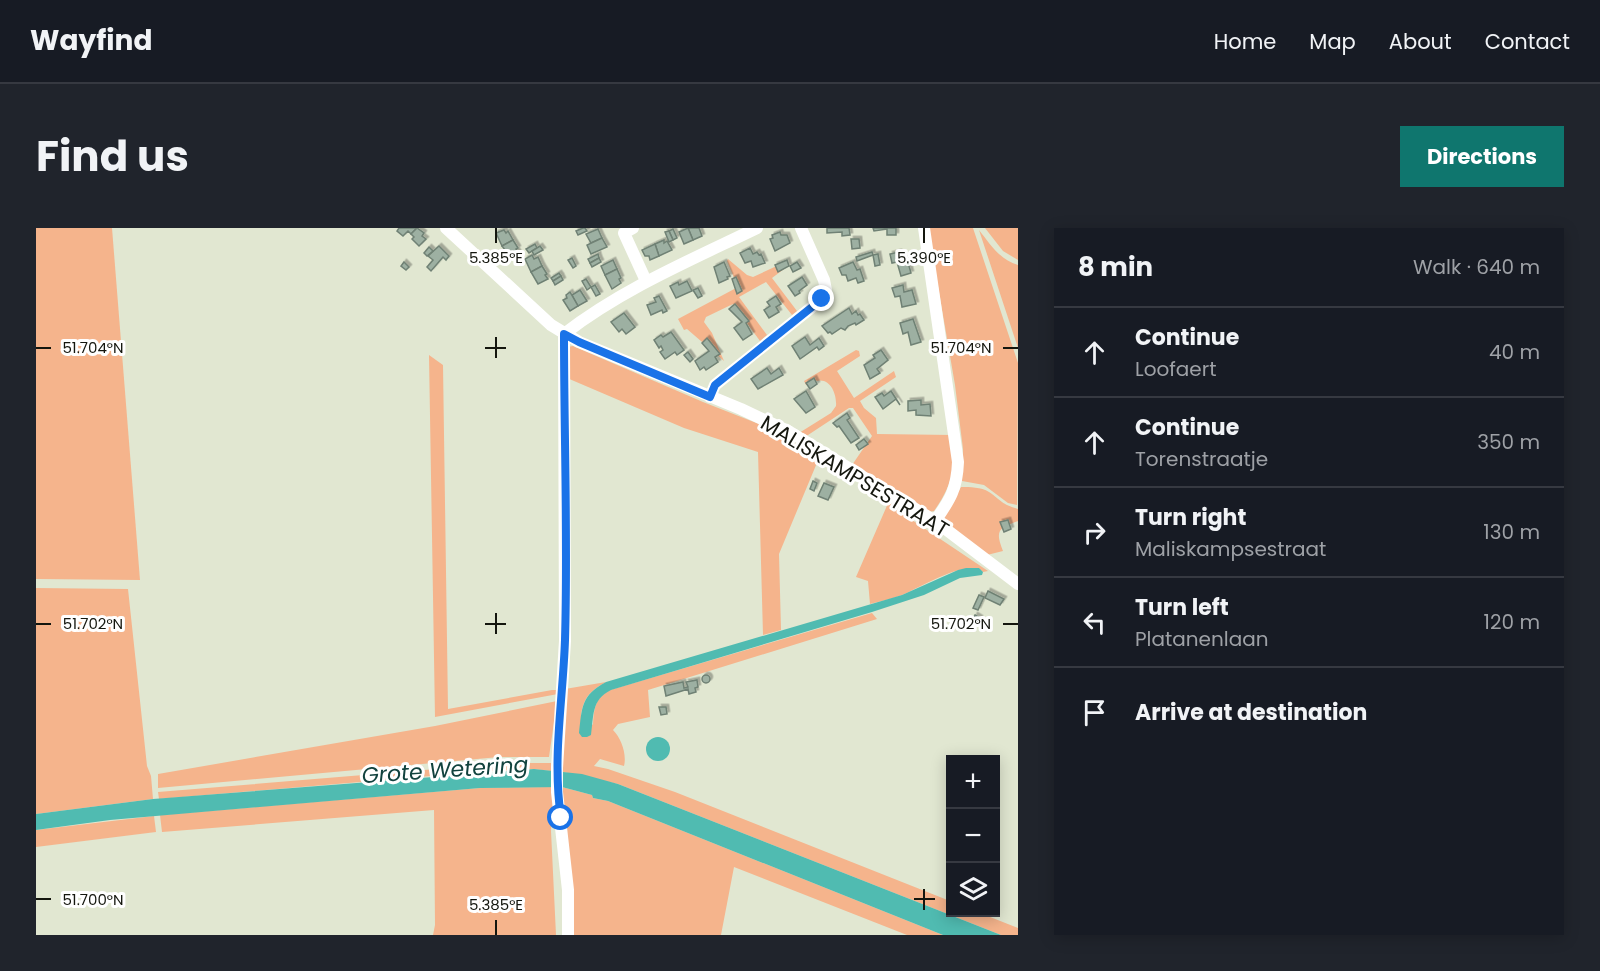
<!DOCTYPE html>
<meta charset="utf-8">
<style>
body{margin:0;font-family:Poppins,sans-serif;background:#20242c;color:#f1f3f6}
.controls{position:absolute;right:18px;bottom:18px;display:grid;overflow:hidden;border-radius:0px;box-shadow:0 3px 15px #0003}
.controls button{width:54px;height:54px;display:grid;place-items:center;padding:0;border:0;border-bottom:2px solid #363941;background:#171b24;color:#f1f3f6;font:30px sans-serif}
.stop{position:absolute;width:18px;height:18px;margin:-14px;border:4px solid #1a73e8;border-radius:50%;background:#fff}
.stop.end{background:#1a73e8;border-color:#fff;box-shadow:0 2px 6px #0008}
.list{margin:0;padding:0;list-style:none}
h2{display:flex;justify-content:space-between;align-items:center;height:78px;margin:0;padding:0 24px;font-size:26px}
h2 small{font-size:20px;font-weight:400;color:#9ea1a6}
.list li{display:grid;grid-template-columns:39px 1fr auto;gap:18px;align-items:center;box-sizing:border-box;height:90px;padding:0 24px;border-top:2px solid #363941}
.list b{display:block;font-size:22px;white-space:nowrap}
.list p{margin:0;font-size:20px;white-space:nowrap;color:#9ea1a6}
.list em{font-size:20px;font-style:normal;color:#9ea1a6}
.icon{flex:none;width:33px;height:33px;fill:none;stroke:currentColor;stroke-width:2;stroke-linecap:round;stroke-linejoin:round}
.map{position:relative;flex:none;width:982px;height:707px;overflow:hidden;border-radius:0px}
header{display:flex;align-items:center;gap:36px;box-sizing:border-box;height:84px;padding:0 30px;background:#171b24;border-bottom:2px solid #363941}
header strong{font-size:28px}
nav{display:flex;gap:33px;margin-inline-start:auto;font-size:21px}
.intro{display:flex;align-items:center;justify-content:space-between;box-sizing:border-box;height:144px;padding:0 36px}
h1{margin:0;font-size:42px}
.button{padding:15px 27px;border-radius:0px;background:#0f766e;color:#fff;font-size:21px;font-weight:700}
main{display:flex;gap:36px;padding:0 36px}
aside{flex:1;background:#171b24;border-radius:0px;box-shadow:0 3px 15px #0003}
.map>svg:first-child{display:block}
.green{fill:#f5b48c}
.water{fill:#50bbb1}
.building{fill:#9db0a2;stroke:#6f8174;stroke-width:1.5;filter:url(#shadow)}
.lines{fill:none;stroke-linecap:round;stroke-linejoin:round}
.minor{stroke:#fff;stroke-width:12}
.route{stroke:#1a73e8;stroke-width:8}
.ticks{fill:none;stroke:#14160e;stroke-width:2}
.labels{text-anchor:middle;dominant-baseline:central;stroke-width:6;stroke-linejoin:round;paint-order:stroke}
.street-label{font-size:21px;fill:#14160e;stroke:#fff}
.water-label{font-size:22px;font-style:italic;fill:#11423e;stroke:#fff}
.ticks-label{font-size:15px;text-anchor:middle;fill:#14160e;stroke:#fff;stroke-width:6;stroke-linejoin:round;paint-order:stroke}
</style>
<header>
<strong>Wayfind</strong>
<nav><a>Home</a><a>Map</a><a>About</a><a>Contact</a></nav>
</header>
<div class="intro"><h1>Find us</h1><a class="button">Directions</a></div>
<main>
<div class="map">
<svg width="982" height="707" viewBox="0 0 982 707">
<defs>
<filter id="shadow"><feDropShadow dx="2.5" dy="-2.5" stdDeviation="0" flood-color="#0004"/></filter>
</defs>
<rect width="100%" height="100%" fill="#e1e7d1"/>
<g class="green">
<path d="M0 0H76L104 352 0 351Z"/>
<path d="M892 0H937L982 135 981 277 972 275 948 257 926 253 927 221 919 157Z"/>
<path d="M949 0H982V32L967 23Z"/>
<path d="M943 2C954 16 964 32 982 37V120Z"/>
<path d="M692 31 711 47 717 49 745 36 748 37V41L736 50 761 83 756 87 730 54 703 69 731 107 724 113 697 76 670 89 668 94 676 105 688 133 651 101 648 102 642 91 702 59 691 33Z"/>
<path d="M537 118 667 174 733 200 783 230 743 326 745 402 727 407 722 224 648 200 531 150V119Z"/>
<path d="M820 122 823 123 824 128 801 143 818 170 858 143 860 149 824 173 828 180 840 190 841 206 917 207C918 242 918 254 898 283L892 284 816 237 836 208 817 180H813L769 209 763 205 795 185 800 178C801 167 795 149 780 153 776 154 773 156 770 157L768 153Z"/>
<path d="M393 127 407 137 412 481 516 462H523L522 466 399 489Z"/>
<path d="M925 259C934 259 945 259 953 264 966 273 965 276 982 281V293C962 301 959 302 967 323L951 327 907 292Z"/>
<path d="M853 273 861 282 952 343 947 344C931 330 884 360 866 367 856 371 844 373 834 376L832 353 820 349Z"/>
<path d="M0 360 92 361 111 538 115 548 117 571 0 586Z"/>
<path d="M836 385 841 391 612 462 614 489 582 496 577 502C585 510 591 526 588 538L564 531 558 538 572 541 639 564 914 673 915 684 944 685 982 700V707H965L582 556 523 543 529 461 570 454C554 463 548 469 545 487L557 497C558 480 559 470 574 462Z"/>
<path d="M521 473 513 529H463L122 560V546L399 498Z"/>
<path d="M473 535H515V543L498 541 442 544 123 571 122 564Z"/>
<path d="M516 559 517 575 515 603 520 707H397L399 697 398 582 126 604 124 587 444 560Z"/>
<path d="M526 559 556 567 557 570 572 573 907 707H871L698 639 685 707H535Z"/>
<path d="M118 588 120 604 0 619V602Z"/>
</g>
<g class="water">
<path d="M930 340H943L947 344 946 347 924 350 888 367 836 384 575 462C555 472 558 488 555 507L551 509H546L543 505C546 480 545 467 570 454L866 367 922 342Z"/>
<circle cx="622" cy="521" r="12"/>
<path d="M498 541 546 546 582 556 965 707H907L572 573 557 570 556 567 526 559 444 560 74 592 0 602V586L117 571Z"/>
</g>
<g class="building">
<path d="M363 0H381L375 6 372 3 367 8 361 3Z"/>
<path d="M381 0 388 5 386 8 390 11 383 18 376 11 378 9 375 6Z"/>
<path d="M547 0H549L551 3 542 7 540 3Z"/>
<path d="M652 0H663L666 8 657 12Z"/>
<path d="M652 0 657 12 648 16 643 4Z"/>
<path d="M791 0H813L814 7 806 8V4L791 5Z"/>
<path d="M837 0H860V7H851V1L838 3Z"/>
<path d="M562 1 566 10 555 15 550 6Z"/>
<path d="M637 1 641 10 637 12 633 3Z"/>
<path d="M468 2 470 5 472 3 477 12 466 18 460 5Z"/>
<path d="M633 3 637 12 633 14 629 4Z"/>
<path d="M744 4 745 7H751L754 15 739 23 734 11 737 10 736 7Z"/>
<path d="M566 10 571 19 555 26 551 17Z"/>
<path d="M815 11H823L824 20 816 21Z"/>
<path d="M477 12 482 20 480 21 483 26 475 30 466 18Z"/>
<path d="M628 12V15L631 13 636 22 623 28 619 16Z"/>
<path d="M499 16 501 20 493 25 490 21Z"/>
<path d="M619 16 623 28 614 32 613 28H609L606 22Z"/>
<path d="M403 18 413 28 410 32 407 29 395 43 391 39 397 32 392 28Z"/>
<path d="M504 18 507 22 498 27 496 23Z"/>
<path d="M393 19 397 23 391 28 388 25Z"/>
<path d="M714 20 717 26 721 24 723 27 725 26 729 35 717 39 715 33 709 35 704 25Z"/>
<path d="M836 24 837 27 821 33 820 29Z"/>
<path d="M863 24 865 32 871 31 875 45 865 48 861 34 856 35 854 26Z"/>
<path d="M562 26 563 30 554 35 552 31Z"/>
<path d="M842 26 844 37 839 38 837 27Z"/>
<path d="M496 27 498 31 502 29 506 38 495 44 489 31Z"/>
<path d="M536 30 540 38 537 40 532 32Z"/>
<path d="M563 30 565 34 556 39 554 35Z"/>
<path d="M577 32 581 41 569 47 565 38Z"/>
<path d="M751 32 753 38 742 44 739 37Z"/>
<path d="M368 34 373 39 370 42 365 38Z"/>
<path d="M688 34 694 48 691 49 692 51 683 55 678 39Z"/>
<path d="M761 34 765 40 757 44 754 38Z"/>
<path d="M817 34 821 42 824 41 828 53 822 55 820 50 812 53 810 47H806L803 40Z"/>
<path d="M506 38 511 46 509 47 512 51 502 56 495 44Z"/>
<path d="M581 41 585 50 583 51 585 55 576 61 569 47Z"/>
<path d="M523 45 525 48 517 53 515 50Z"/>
<path d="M525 48 527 52 519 57 517 53Z"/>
<path d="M700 49 706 63 701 66 696 51Z"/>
<path d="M766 49 771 57 763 63 764 65 759 68 752 58Z"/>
<path d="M550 51 555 59 551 62 546 53Z"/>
<path d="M651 53 656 63 640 70 634 58 642 54 643 57Z"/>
<path d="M559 57 564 66 560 68 555 59Z"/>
<path d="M867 57 868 64 876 62 880 76 866 79 864 68 859 69 856 60Z"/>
<path d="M662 60 666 68 662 70 657 62Z"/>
<path d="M544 62 551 73 542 78 536 67Z"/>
<path d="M534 64 542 78 534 83 527 72 531 70 530 67Z"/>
<path d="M623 68 631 83 627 85 626 82 615 87 611 77 620 74 618 70Z"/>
<path d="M740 68 745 76 740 79 743 84 733 90 728 82 734 78 731 74Z"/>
<path d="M699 76 713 93 710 95 716 106 707 112 698 100 706 94 693 81Z"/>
<path d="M813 80 816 86 820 83 822 87 824 86 828 92 820 97 819 95 812 98 809 102 805 100 796 106 794 104 792 105 786 98Z"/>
<path d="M588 85 599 99 590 106 586 101 583 104 575 94Z"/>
<path d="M877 91 885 114 875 117 872 104 867 106 864 95Z"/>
<path d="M635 104 648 122 641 127 639 124 629 131 624 124 627 122 625 118 623 120 618 112 625 107 627 109Z"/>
<path d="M769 109 774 117 783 110 788 118 783 122 781 119 764 131 756 118Z"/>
<path d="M671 110 684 126 679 129 682 134 670 142 668 139 664 142 659 133 673 123 666 115Z"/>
<path d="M845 122 852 132 841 141 844 145 834 151 828 137 839 130 837 127Z"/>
<path d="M652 124 657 131 654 134 648 127Z"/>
<path d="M731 140 735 146 743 140 747 147 722 161 715 151Z"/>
<path d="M778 150 781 156 774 161 770 155Z"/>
<path d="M770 163 779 179 770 185 758 171Z"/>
<path d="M855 163 864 177 860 171 847 181 839 169 846 165 848 168Z"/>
<path d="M885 172V177L894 176 895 188 880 187V182L872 183V173Z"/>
<path d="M811 185 814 190 811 192 823 210 815 215 803 198 801 199 797 195Z"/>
<path d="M828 211 832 216 823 222 820 217Z"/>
<path d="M777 253 781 255 778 263 774 261Z"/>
<path d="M788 255 798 259 792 272 782 268Z"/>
<path d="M972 292 975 301 968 304 964 294Z"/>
<path d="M952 363 968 371 964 377 949 370Z"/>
<path d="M943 367 948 369 942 382 937 380Z"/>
<path d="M939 387 944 390 941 396 936 394Z"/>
<circle cx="670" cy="451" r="4"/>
<path d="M661 452 662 459 659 460 660 464 653 466 652 461 630 468 628 458 647 454 648 460 652 459 650 454Z"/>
<path d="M623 479H630L631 486 625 487Z"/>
</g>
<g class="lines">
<g class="minor">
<path d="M410 0 515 97 543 114 705 181 754 204 899 293 982 356"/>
<path d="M597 0 588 5 610 53"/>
<path d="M888 0 922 234C921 261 914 272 899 293"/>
<path d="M528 106 529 413 521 540V564L532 662V707"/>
<path d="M528 106C586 61 655 32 721 0"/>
<path d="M674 169 679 157 786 71 790 62 788 52 765 0"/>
</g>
</g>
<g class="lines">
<path class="route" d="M525 590C516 530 527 472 529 412 532 310 528 208 528 106L543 114 674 169 679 157 786 71"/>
</g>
<path class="ticks" d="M460 0V15M888 0V15M460 109V130M0 120H15M449 120H470M967 120H982M460 385V406M0 396H15M449 396H470M967 396H982M888 661V682M0 671H15M878 671H899M460 692V707"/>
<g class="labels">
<g class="street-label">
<text transform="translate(819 248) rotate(31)">MALISKAMPSESTRAAT</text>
</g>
<g class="water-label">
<text transform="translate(409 542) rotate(-4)">Grote Wetering</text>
</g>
</g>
<g class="ticks-label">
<text x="460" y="35">5.385°E</text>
<text x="888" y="35">5.390°E</text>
<text x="57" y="125">51.704°N</text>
<text x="925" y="125">51.704°N</text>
<text x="57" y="401">51.702°N</text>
<text x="925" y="401">51.702°N</text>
<text x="57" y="677">51.700°N</text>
<text x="460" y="682">5.385°E</text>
</g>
</svg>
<div class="controls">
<button>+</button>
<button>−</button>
<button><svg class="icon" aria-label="layers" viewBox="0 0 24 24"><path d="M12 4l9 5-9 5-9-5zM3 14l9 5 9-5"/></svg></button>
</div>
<div class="stop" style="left:525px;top:590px"></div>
<div class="stop end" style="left:786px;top:71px"></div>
</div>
<aside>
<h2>8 min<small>Walk · 640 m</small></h2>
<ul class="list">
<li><svg class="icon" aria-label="ahead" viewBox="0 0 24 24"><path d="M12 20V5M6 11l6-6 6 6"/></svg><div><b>Continue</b><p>Loofaert</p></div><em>40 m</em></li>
<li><svg class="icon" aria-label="ahead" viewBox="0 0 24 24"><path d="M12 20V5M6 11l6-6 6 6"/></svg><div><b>Continue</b><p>Torenstraatje</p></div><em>350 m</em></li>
<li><svg class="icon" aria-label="right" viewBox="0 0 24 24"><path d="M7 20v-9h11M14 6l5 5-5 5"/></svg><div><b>Turn right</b><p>Maliskampsestraat</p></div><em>130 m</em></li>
<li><svg class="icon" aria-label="left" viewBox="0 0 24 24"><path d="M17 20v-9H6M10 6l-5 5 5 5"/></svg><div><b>Turn left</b><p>Platanenlaan</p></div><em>120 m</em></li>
<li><svg class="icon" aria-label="arrive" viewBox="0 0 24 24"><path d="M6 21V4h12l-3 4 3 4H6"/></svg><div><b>Arrive at destination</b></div></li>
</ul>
</aside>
</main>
